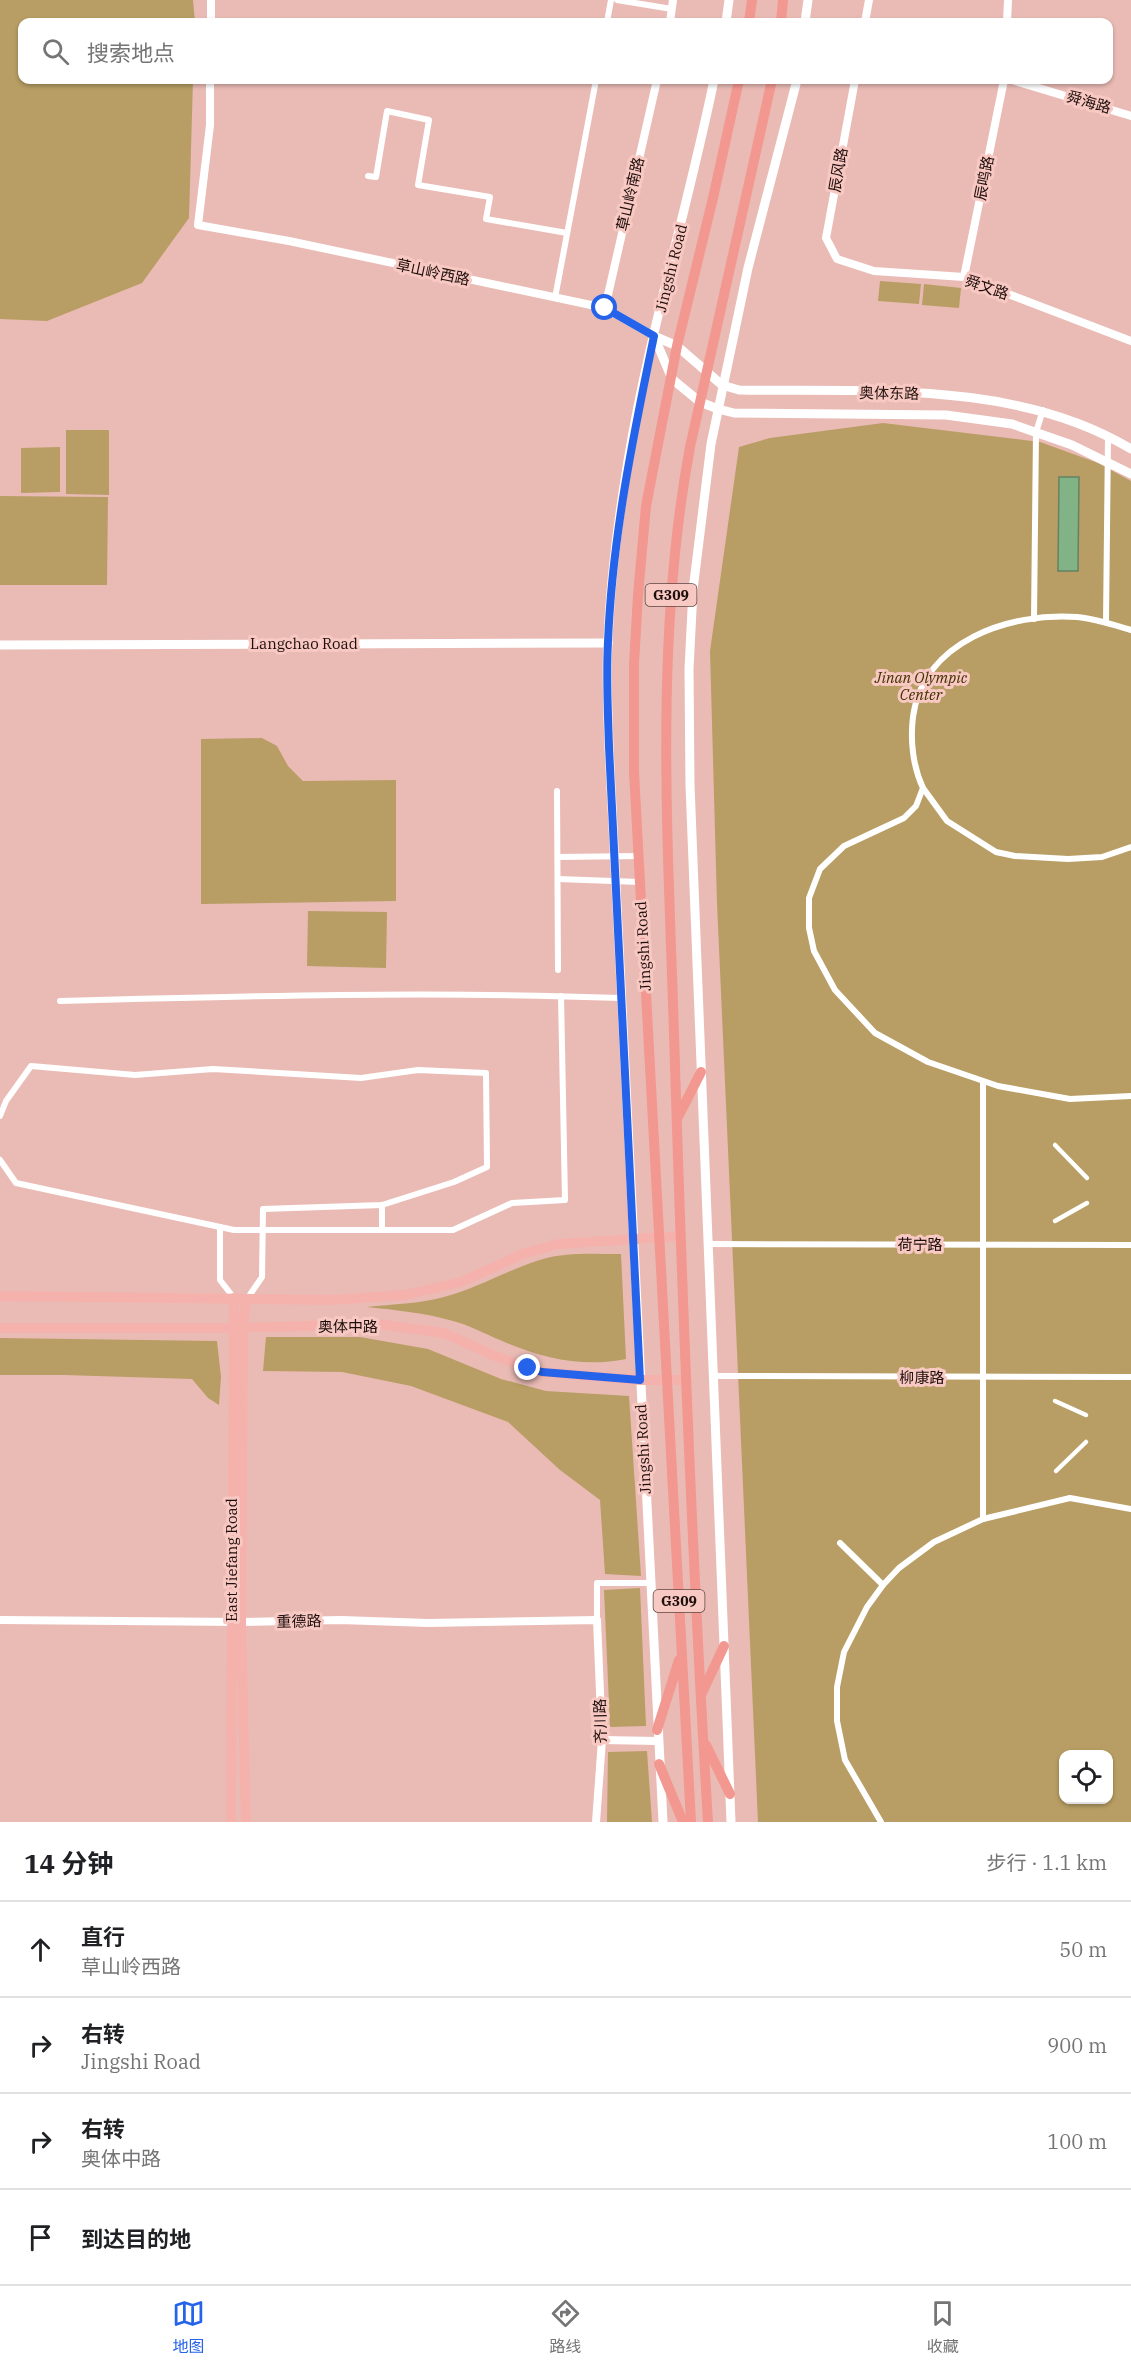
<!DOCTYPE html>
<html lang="zh">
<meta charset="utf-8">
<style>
body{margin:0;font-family:"IBM Plex Serif","Noto Sans SC",serif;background:#f2f2f2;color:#202124}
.controls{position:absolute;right:18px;bottom:18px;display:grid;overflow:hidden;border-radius:12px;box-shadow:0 2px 4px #0004}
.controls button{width:54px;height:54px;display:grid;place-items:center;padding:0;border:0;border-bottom:2px solid #e0e0e0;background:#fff;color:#202124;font:30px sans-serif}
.stop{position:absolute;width:18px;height:18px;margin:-14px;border:4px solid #2563eb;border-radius:50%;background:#fff}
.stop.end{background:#2563eb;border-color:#fff;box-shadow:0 2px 6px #0008}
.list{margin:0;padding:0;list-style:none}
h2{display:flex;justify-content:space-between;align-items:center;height:78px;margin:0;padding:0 24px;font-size:26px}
h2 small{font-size:20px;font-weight:400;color:#757577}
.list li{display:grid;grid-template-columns:39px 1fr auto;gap:18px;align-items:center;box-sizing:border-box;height:96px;padding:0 24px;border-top:2px solid #e0e0e0}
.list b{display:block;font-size:22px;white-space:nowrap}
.list p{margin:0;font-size:20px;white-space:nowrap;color:#757577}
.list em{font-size:20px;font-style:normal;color:#757577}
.icon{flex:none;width:33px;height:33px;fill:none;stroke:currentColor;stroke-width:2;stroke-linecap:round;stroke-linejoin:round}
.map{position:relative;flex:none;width:1131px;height:1822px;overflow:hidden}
.search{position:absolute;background:#fff;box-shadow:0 2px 4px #0004;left:18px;right:18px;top:18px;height:66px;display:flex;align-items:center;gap:15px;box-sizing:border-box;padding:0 21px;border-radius:12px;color:#757577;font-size:22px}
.sheet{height:462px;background:#fff}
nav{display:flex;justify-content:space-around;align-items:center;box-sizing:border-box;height:84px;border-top:2px solid #e0e0e0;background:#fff;font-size:16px;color:#757577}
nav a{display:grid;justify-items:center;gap:3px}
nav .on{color:#2563eb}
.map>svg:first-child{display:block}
.green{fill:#b89e64;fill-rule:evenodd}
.water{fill:#82b386;stroke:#648261;stroke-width:1.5}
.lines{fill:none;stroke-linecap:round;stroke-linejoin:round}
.pedestrian{stroke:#fff;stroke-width:4.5}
.minor{stroke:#fff;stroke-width:6}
.tertiary{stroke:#fff;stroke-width:8}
.secondary{stroke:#fff;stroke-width:9}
.primary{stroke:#f5b2ac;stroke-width:10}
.trunk{stroke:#f29890;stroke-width:10}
.route{stroke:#2563eb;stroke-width:8}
.labels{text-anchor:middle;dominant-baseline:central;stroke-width:6;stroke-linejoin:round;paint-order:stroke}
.shield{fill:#f8c8c2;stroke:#5f4643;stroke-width:1.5}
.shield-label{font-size:14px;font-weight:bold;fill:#1e0e0c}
.street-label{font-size:15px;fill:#1e0e0c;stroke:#f8c8c2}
.park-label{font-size:15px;font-style:italic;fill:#433100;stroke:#f8c8c2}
</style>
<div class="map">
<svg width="1131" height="1822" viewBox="0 0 1131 1822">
<rect width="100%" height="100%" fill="#eabbb5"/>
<g class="green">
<path d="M0 0H193L195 22H22V80H193L189 218 142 283 47 321 0 319Z"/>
<path d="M880 281 921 284 919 304 878 301Z"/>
<path d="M924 284 961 288 959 308 922 305Z"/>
<path d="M883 423 1040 442 1098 463 1131 481V1822H758L717 903 710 651 739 447 770 438ZM1064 1754H1108V1800H1064Z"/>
<path d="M66 430H109V495L66 494Z"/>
<path d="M60 447V492L21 493V448Z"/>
<path d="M0 496 108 497 107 585H0Z"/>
<path d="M262 738 277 746 288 766 303 781 396 780V901L201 904V739Z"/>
<path d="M308 911 387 912 386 968 307 966Z"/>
<path d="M621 1254 626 1359C582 1368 541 1358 500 1340 485 1334 469 1325 453 1321 425 1313 396 1310 367 1307 392 1304 420 1304 444 1297 478 1288 509 1269 543 1259 567 1252 595 1254 621 1254Z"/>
<path d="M266 1337H360L428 1349 501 1379 546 1391 629 1396 641 1576 605 1574 600 1500 560 1470 508 1422 411 1386 342 1372 263 1371Z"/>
<path d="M0 1338 217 1341 221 1377 219 1405 208 1398 192 1379 64 1375H0Z"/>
<path d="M640 1588 646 1726 610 1727 604 1590Z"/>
<path d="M647 1751 652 1822H607L608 1752Z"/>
</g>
<path class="water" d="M1059 477H1079L1078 571H1058Z"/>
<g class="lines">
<g class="pedestrian">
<path d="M1055 1145 1087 1178"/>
<path d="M1055 1221 1087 1203"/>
<path d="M1055 1401 1086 1415"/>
<path d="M1056 1471 1086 1442"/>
</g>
<g class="minor">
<path d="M617 0 672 9"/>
<path d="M607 22 611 0"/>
<path d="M368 176 376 177 387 111 429 120 418 185 490 197 486 219 567 233"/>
<path d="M555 298 596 80"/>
<path d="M1034 619 1036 432 1043 410"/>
<path d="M1106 622 1108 437"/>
<path d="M1131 630C1114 625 1096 619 1077 617 1010 612 923 641 913 717 910 740 913 767 923 788L916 806 904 818 844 846 820 869 809 898V928L814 951 835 990 875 1033 928 1062 998 1086 1070 1099 1131 1096"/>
<path d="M923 788 947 821 996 852 1015 856 1068 859 1102 857 1131 847"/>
<path d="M557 791 558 970"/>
<path d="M558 857 639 856"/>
<path d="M558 879 640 882"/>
<path d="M60 1001C246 996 435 991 621 998"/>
<path d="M983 1082V1519"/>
<path d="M0 1116 6 1101 31 1066 135 1075 213 1069 361 1078 418 1070 486 1073 487 1167 454 1182 382 1205 263 1209 262 1277 247 1299"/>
<path d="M0 1160 16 1183 234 1230H453L512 1203 565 1200 561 996"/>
<path d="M382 1205V1230"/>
<path d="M220 1227V1280L234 1298"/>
<path d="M708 1244 1131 1245"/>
<path d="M713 1376 1131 1377"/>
<path d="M840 1543 883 1585"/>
<path d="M597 1620V1583H650"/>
<path d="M881 1822 845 1760 837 1721V1687L844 1652 867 1607 883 1585 899 1568 934 1542 983 1519 1070 1498 1131 1509"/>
</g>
<g class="tertiary">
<path d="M211 22V0"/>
<path d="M670 22 673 0"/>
<path d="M865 22 869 0"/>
<path d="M1007 22 1008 0"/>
<path d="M210 80V125L198 225 289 241 605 308 654 336"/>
<path d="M855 80 826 238 837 259 874 271 964 277 1131 341"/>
<path d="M1012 80 1131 116"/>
<path d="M964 277 1004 80"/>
<path d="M605 308 657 80"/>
<path d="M0 1620 241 1622 341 1620 428 1623 597 1620 602 1740 596 1822"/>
<path d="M602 1740 658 1741"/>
</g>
<g class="secondary">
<path d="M726 22 729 0"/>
<path d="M805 22 808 0"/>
<path d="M654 336 672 379 700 402 718 409 734 413 946 415 1012 424 1072 445 1131 474"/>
<path d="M654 336 677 346 722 385 739 390C868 392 1017 380 1131 449"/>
<path d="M0 645 608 643"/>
<path d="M663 1822 609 747C608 712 606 677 608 642 610 582 618 521 628 461 649 333 688 207 714 80"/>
<path d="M731 1822 690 785 689 669 693 590 711 444 748 268 797 80"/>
</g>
<g class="primary">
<path d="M0 1296 331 1300 405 1295 461 1282 523 1254 558 1244 680 1236"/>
<path d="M246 1299 243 1327 241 1622 246 1822"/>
<path d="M0 1328H233L377 1324 444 1333 497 1357 541 1372 640 1380H687"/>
<path d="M231 1822 234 1298"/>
</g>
<g class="trunk">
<path d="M749 22 752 0"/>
<path d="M781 22 783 0"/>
<path d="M678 1117 701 1072"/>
<path d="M702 1693 724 1646"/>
<path d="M657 1730 679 1660"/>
<path d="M706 1745 730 1794"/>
<path d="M659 1764 683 1822"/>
<path d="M691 1822 634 772V664L638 595 646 506 677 346 713 198 739 80"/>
<path d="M708 1822C692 1560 682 1296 674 1034 668 838 654 640 690 447L772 80"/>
</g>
</g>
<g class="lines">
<path class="route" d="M528 1368 542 1372 640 1380 609 747C608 712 606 677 608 642 612 539 633 437 654 336L605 308"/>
</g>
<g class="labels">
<g class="shield">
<rect x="645.5" y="584" width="51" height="22" rx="4.5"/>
<rect x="653.5" y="1590" width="51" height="22" rx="4.5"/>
</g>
<g class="shield-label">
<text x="671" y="595">G309</text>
<text x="679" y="1601">G309</text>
</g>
<g class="street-label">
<text transform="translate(1089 102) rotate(16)">舜海路</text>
<text transform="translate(838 170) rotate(-80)">辰风路</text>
<text transform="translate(984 178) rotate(-79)">辰鸣路</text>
<text transform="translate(630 194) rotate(-77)">草山岭南路</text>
<text transform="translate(671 268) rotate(-76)">Jingshi Road</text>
<text transform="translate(433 272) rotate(12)">草山岭西路</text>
<text transform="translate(987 287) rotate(19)">舜文路</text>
<text transform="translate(889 393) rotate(1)">奥体东路</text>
<text x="304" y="643">Langchao Road</text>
<text transform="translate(643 946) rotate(-93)">Jingshi Road</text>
<text x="920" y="1244">荷宁路</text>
<text x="348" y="1326">奥体中路</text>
<text x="922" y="1377">柳康路</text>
<text transform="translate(643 1449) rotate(-93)">Jingshi Road</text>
<text transform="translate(231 1560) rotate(-90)">East Jiefang Road</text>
<text transform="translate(299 1621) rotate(-1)">重德路</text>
<text transform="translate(600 1721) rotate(-91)">齐川路</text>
</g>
<g class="park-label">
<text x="921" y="677">Jinan Olympic<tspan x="921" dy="17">Center</tspan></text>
</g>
</g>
</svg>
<div class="controls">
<button><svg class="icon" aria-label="locate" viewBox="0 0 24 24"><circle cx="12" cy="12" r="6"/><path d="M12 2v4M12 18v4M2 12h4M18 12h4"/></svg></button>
</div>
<div class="stop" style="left:605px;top:308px"></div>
<div class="stop end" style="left:528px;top:1368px"></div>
<div class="search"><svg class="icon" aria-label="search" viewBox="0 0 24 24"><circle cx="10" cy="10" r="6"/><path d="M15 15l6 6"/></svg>搜索地点</div>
</div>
<section class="sheet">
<h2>14 分钟<small>步行 · 1.1 km</small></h2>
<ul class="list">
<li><svg class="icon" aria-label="ahead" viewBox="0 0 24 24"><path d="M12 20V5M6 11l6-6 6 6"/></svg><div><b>直行</b><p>草山岭西路</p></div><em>50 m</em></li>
<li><svg class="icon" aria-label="right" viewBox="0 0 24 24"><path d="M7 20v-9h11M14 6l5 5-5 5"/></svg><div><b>右转</b><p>Jingshi Road</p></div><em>900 m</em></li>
<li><svg class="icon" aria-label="right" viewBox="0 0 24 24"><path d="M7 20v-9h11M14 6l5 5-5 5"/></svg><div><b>右转</b><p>奥体中路</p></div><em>100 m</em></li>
<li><svg class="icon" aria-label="arrive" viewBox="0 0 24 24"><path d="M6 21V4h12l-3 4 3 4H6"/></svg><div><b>到达目的地</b></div></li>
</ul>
</section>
<nav>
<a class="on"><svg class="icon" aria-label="map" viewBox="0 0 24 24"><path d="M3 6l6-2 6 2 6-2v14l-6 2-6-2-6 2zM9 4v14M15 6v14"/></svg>地图</a>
<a><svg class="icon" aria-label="directions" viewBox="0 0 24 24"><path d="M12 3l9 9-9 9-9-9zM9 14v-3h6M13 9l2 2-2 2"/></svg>路线</a>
<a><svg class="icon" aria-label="saved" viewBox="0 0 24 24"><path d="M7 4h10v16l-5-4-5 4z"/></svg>收藏</a>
</nav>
